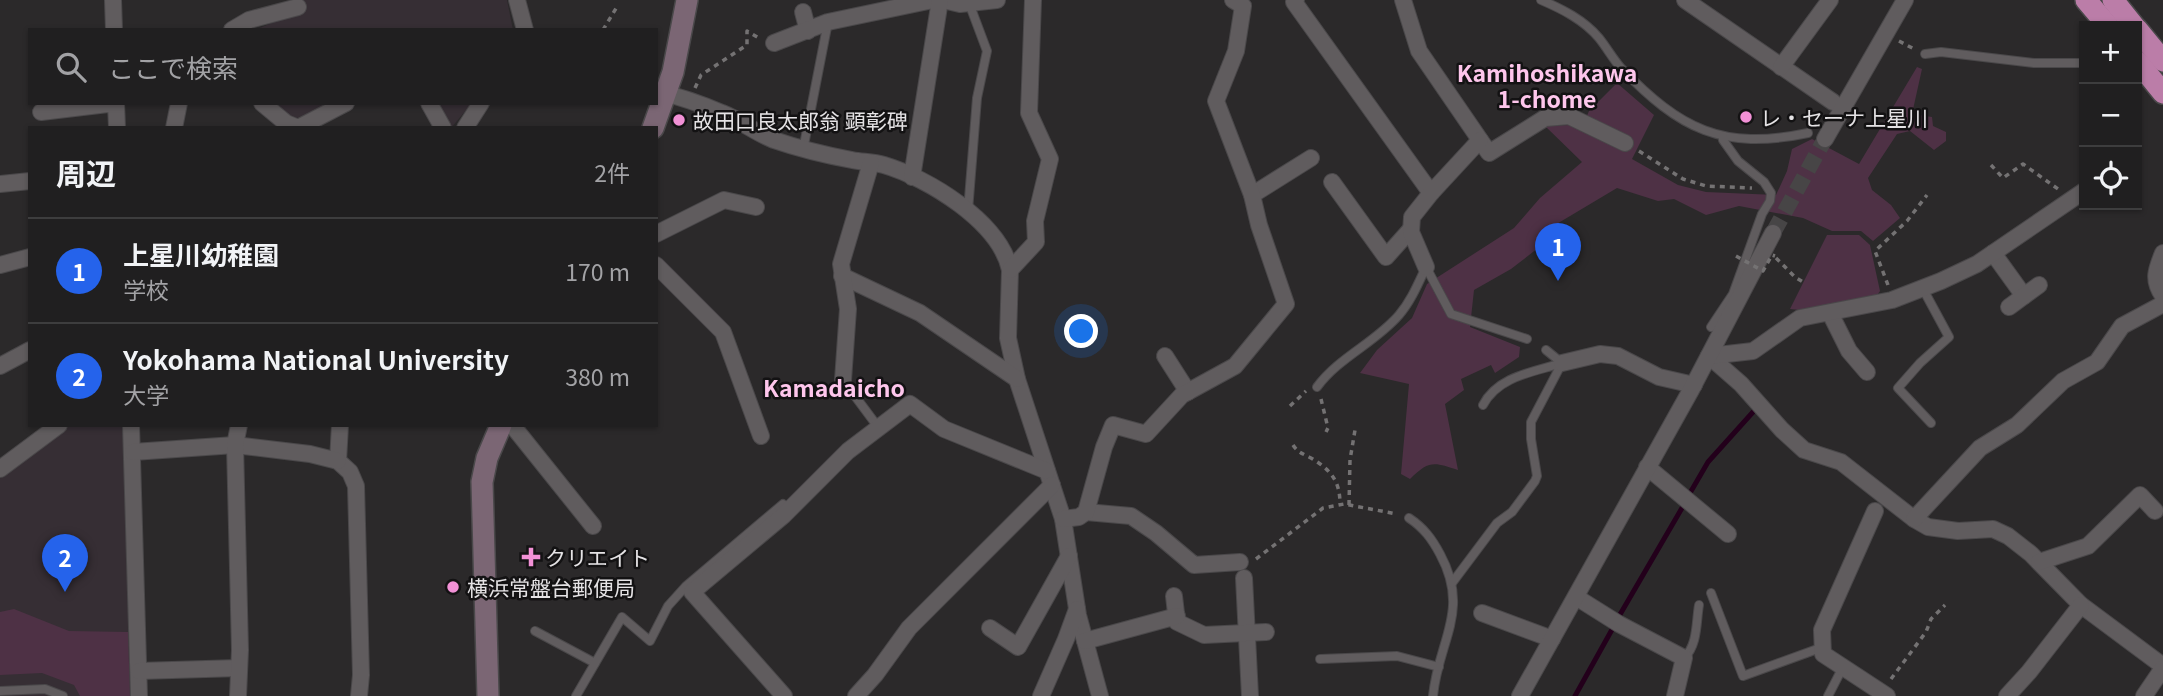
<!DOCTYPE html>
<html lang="ja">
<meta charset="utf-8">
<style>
body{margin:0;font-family:Georgia,"Noto Sans JP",serif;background:#2d2c2d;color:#f1f3f6}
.controls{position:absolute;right:21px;top:21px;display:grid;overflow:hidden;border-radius:0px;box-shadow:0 2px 5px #0004}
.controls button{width:63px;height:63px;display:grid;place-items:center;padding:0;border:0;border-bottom:2px solid #3d3d3e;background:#201f20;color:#f1f3f6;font:35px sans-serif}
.you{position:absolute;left:1082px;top:332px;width:24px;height:24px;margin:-18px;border:5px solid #fff;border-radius:50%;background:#1a73e8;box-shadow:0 0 0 10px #1a73e833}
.badge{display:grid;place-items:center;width:46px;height:46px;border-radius:50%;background:#2563eb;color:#fff;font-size:23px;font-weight:700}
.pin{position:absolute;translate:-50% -58px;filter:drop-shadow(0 2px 4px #0008)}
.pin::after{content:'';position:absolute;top:37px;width:24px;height:21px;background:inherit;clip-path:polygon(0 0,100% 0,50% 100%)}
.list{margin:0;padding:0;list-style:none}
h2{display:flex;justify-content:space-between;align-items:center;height:91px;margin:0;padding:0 28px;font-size:30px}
h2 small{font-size:23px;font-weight:400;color:#a2a2a5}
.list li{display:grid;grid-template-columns:46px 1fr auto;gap:21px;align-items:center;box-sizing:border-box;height:105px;padding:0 28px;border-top:2px solid #3d3d3e}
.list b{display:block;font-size:26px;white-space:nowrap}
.list p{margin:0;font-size:23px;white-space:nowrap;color:#a2a2a5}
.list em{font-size:23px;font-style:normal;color:#a2a2a5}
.icon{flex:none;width:38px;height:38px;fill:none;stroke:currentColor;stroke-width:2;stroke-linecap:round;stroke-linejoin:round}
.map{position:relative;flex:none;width:2163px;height:696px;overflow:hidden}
.search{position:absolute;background:#201f20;box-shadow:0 2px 5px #0004;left:28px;top:28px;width:630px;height:77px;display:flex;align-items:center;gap:18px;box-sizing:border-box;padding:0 24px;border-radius:0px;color:#a2a2a5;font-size:26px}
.panel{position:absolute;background:#201f20;box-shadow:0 2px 5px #0004;left:28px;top:126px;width:630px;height:301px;border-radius:0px}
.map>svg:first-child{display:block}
.built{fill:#362e34}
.green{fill:#4e3145}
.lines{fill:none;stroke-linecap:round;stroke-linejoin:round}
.stream{stroke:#23001b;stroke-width:5}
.street-tunnel{stroke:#474546;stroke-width:16;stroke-dasharray:16 8;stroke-linecap:butt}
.lane-casing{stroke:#4a484a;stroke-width:10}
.street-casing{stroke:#4a484a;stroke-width:18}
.secondary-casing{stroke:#4a484a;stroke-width:24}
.highway-casing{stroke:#4a484a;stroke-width:24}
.path{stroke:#747273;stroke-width:3.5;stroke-dasharray:5 5;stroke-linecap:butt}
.lane{stroke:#605c5e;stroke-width:8}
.street{stroke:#605c5e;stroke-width:16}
.secondary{stroke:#7b6674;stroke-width:21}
.highway{stroke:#bb7da8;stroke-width:21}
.path-bridge{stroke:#747273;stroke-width:3.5;stroke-dasharray:5 5;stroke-linecap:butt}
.poi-dot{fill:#f291d6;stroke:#131213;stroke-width:2.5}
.labels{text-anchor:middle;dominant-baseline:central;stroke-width:5;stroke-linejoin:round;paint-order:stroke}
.poi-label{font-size:21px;fill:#e5e3e5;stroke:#131213;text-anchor:start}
.neighbourhood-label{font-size:23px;font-weight:bold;fill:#fec6ec;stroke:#131213}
</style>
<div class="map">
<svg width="2163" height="696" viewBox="0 0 2163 696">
<rect width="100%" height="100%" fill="#2b292a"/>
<g class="built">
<path d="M289 0H507L513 30H255L293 14Z"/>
<path d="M272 103H335L299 121 290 118Z"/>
<path d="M436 103H472L451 128Z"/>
<path d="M70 425H123L133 696H0V478Z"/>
</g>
<g class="green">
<path d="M1917 67 1922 69 1912 114 1932 117 1933 126 1946 132V141L1934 150 1910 131 1897 134 1868 178 1872 190 1891 205 1900 218 1873 241 1861 231H1832L1803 218 1739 206 1706 215 1674 199 1658 201 1617 188 1555 225 1542 245 1511 269 1474 290 1470 327 1520 347 1519 357 1495 373 1491 365 1461 379 1464 390 1445 404 1458 470C1434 462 1429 460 1410 479L1401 474 1409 384 1360 373 1377 350 1412 318 1427 284 1514 228 1540 198 1582 162 1545 126 1570 125 1581 129 1589 111 1617 83 1654 115 1632 159 1678 185 1706 192 1776 195 1787 171 1792 149 1812 139 1859 164Z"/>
<path d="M1827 235H1859L1870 245 1880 291 1875 298 1800 310 1790 309Z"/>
<path d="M14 609 69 631 128 632 130 696H80L74 685 42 673 0 675V612Z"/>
</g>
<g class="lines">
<g class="stream">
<path d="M1690 493 1708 462 1753 412"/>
<path d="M1618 618 1682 508"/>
<path d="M1575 696 1614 626"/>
</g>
<path class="street-tunnel" d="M1773 233 1825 139"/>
<defs>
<g id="lane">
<path d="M1541 0C1562 9 1584 20 1599 38 1607 48 1613 59 1621 68 1680 129 1722 151 1808 133"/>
<path d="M1925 54 1941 52 2034 63H2084"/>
<path d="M803 150 828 22"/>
<path d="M968 211 977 98 987 51 969 3"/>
<path d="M1426 267 1451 314 1527 339"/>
<path d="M1923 289 1949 337 1920 363 1898 388 1931 423"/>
<path d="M1711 327 1733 294 1762 214 1770 201 1771 193 1764 182 1738 161 1723 140V136"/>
<path d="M1546 350 1562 363"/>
<path d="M843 380 878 427"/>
<path d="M1317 387C1339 357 1375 343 1399 315 1411 301 1418 284 1426 267"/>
<path d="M1483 405C1498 376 1534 372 1562 363"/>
<path d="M1409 518C1424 528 1432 539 1440 554 1471 611 1438 641 1433 696"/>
<path d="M1452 583 1497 523 1512 512 1535 481 1537 476 1531 439V422L1562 363"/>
<path d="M1711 593 1743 676 1823 647"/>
<path d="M535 631 595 663"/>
<path d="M1684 658C1698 645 1696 622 1699 605"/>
<path d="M1320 659 1397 656 1439 667"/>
<path d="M0 691 45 689 63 696"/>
<path d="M576 696 622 617 650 641 668 606 686 586 783 504 790 509"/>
<path d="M1828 696 1843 667"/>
</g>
<g id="street">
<path d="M113 0 114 30"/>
<path d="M517 0 525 30"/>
<path d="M943 0 960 4 997 0"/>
<path d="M1296 0 1294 2 1431 193"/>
<path d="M1403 0 1419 51 1489 153 1545 118 1569 116 1625 143"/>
<path d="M1685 0 1833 102"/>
<path d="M803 12 808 31"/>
<path d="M232 30 249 20 298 7"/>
<path d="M774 43 828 22 933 0"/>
<path d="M1781 67 1830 0"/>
<path d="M656 91C678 96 701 104 722 113 740 120 756 133 774 140 800 149 825 155 852 160 862 162 873 162 884 165 928 178 1000 222 1010 270L1008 338 1017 379 1063 519 1078 615 1100 696"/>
<path d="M262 103 286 123 298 128 346 103"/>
<path d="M429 103 443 128"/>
<path d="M41 112 116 103 117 128"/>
<path d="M174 128 179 103"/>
<path d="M465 128 481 103"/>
<path d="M1825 139 1905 0"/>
<path d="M912 177 940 0"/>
<path d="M1332 182 1386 257 1411 229"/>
<path d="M0 184 30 181"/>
<path d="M1252 195 1311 158"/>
<path d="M656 234 724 200 756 207"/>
<path d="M1993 253 2024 296"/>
<path d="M2163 253C2156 270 2152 280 2163 296"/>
<path d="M0 265 30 257"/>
<path d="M656 265 723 332 761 436"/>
<path d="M1426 267 1411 232 1412 217 1431 193 1480 140"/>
<path d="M1010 270 1036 242 1035 221 1050 159 1029 113 1033 0"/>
<path d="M842 276 920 313 1017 379"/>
<path d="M2009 307 2039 285"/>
<path d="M1830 313 1849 351 1867 372"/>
<path d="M1165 356 1188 392"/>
<path d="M1709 356 1741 384 1782 430 1804 450 1841 462 1914 519 1928 527 1958 531 1993 529 2008 536 2031 554 2081 605 2163 666"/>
<path d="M1709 356 1753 351 1800 318 1892 300 1941 281 1977 264 2084 191"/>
<path d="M1562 363 1600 354 1618 356 1659 377 1694 385"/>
<path d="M0 366 30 350"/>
<path d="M843 380 848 309 841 264 871 163"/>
<path d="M131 425 139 696"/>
<path d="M340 425 338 461 350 472 356 486 361 675 359 696"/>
<path d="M512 425 593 526"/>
<path d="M133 452 235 445 310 454 338 461"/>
<path d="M1647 467 1728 534"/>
<path d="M0 469 59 425"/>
<path d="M1875 511 1822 630 1823 654 1887 696"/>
<path d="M1086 512 1131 516 1156 533 1194 565 1240 562"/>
<path d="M1063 519 1079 517 1086 512 1104 447 1113 425 1146 434 1182 395 1235 366 1286 304 1259 225 1252 195 1216 101 1236 51 1243 6 1233 0"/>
<path d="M1914 519 1980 448 2017 425 2063 381 2097 362 2122 326 2163 304"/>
<path d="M2039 562 2088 546 2140 495 2155 511"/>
<path d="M1244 578 1250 696"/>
<path d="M1174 596 1177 622 1204 635 1266 632"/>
<path d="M1576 597 1619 624 1684 658 1675 696"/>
<path d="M1482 613 1552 639"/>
<path d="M990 628 1018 647 1069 556"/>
<path d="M1085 641 1177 616"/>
<path d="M139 671 239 668"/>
<path d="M238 696 240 650 235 445 239 425"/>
<path d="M784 696 692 592 784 515 848 451 910 404 944 429 1047 471"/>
<path d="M856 696 875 675 909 628 1052 485"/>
<path d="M1041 696 1066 639 1077 609"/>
<path d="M1520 696 1691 390 1773 233"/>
<path d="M2007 696 2029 672 2081 605"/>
<path d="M2144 696 2163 668"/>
</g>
<g id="secondary">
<path d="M653 128 673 72 687 0"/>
<path d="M488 696 482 482 487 458 501 425"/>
</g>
<g id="highway">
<path d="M2086 0 2108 26"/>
<path d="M2113 0 2134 26"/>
<path d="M2137 29 2163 61"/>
<path d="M2137 61 2163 93"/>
</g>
</defs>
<use href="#lane" class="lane-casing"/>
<use href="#street" class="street-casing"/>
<use href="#secondary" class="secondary-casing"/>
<use href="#highway" class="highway-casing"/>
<g class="path">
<path d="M603 30 618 5"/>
<path d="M1899 41 1914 49"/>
<path d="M695 88 701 75 747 45V31L759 38"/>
<path d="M1639 151 1683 179 1706 186 1752 188"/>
<path d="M1991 165 2003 178 2023 164 2058 189"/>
<path d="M1776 258 1795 277 1803 282"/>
<path d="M1888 285 1875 251 1907 221 1927 195"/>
<path d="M1321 399 1328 428 1326 432"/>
<path d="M1290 406 1306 391"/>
<path d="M1293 445C1298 453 1304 454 1311 458 1331 470 1340 481 1340 504"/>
<path d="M1349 505 1350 460 1355 430"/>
<path d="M1256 559 1323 508 1344 504 1397 514"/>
<path d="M1891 679 1926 632 1931 619 1945 605"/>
</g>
<use href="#lane" class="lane"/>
<use href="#street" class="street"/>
<use href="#secondary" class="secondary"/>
<use href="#highway" class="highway"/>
<path class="path-bridge" d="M1736 256 1763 271 1772 255 1775 256"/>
</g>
<g class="poi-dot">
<circle cx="1746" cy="117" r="7"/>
<circle cx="679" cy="120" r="7"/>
<path d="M527.5 546.5h7v7h7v7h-7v7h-7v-7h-7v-7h7z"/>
<circle cx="453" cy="587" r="7"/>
</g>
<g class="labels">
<g class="poi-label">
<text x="1760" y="117">レ・セーナ上星川</text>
<text x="693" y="120">故田口良太郎翁 顕彰碑</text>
<text x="545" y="557">クリエイト</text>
<text x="467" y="587">横浜常盤台郵便局</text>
</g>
<g class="neighbourhood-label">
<text x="1547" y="72">Kamihoshikawa<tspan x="1547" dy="26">1-chome</tspan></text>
<text x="834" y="387">Kamadaicho</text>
</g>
</g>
</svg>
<div class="controls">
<button>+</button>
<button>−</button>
<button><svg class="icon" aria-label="locate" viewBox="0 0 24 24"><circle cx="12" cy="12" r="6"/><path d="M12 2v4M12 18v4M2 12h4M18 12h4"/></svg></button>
</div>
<div class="you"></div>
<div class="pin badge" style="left:1558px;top:281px">1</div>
<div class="pin badge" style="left:65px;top:592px">2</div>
<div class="search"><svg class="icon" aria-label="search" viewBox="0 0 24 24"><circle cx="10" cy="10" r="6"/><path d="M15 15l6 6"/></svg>ここで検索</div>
<section class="panel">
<h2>周辺<small>2件</small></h2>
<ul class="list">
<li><span class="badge">1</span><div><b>上星川幼稚園</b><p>学校</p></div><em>170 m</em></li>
<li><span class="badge">2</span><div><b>Yokohama National University</b><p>大学</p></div><em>380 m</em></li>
</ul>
</section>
</div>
